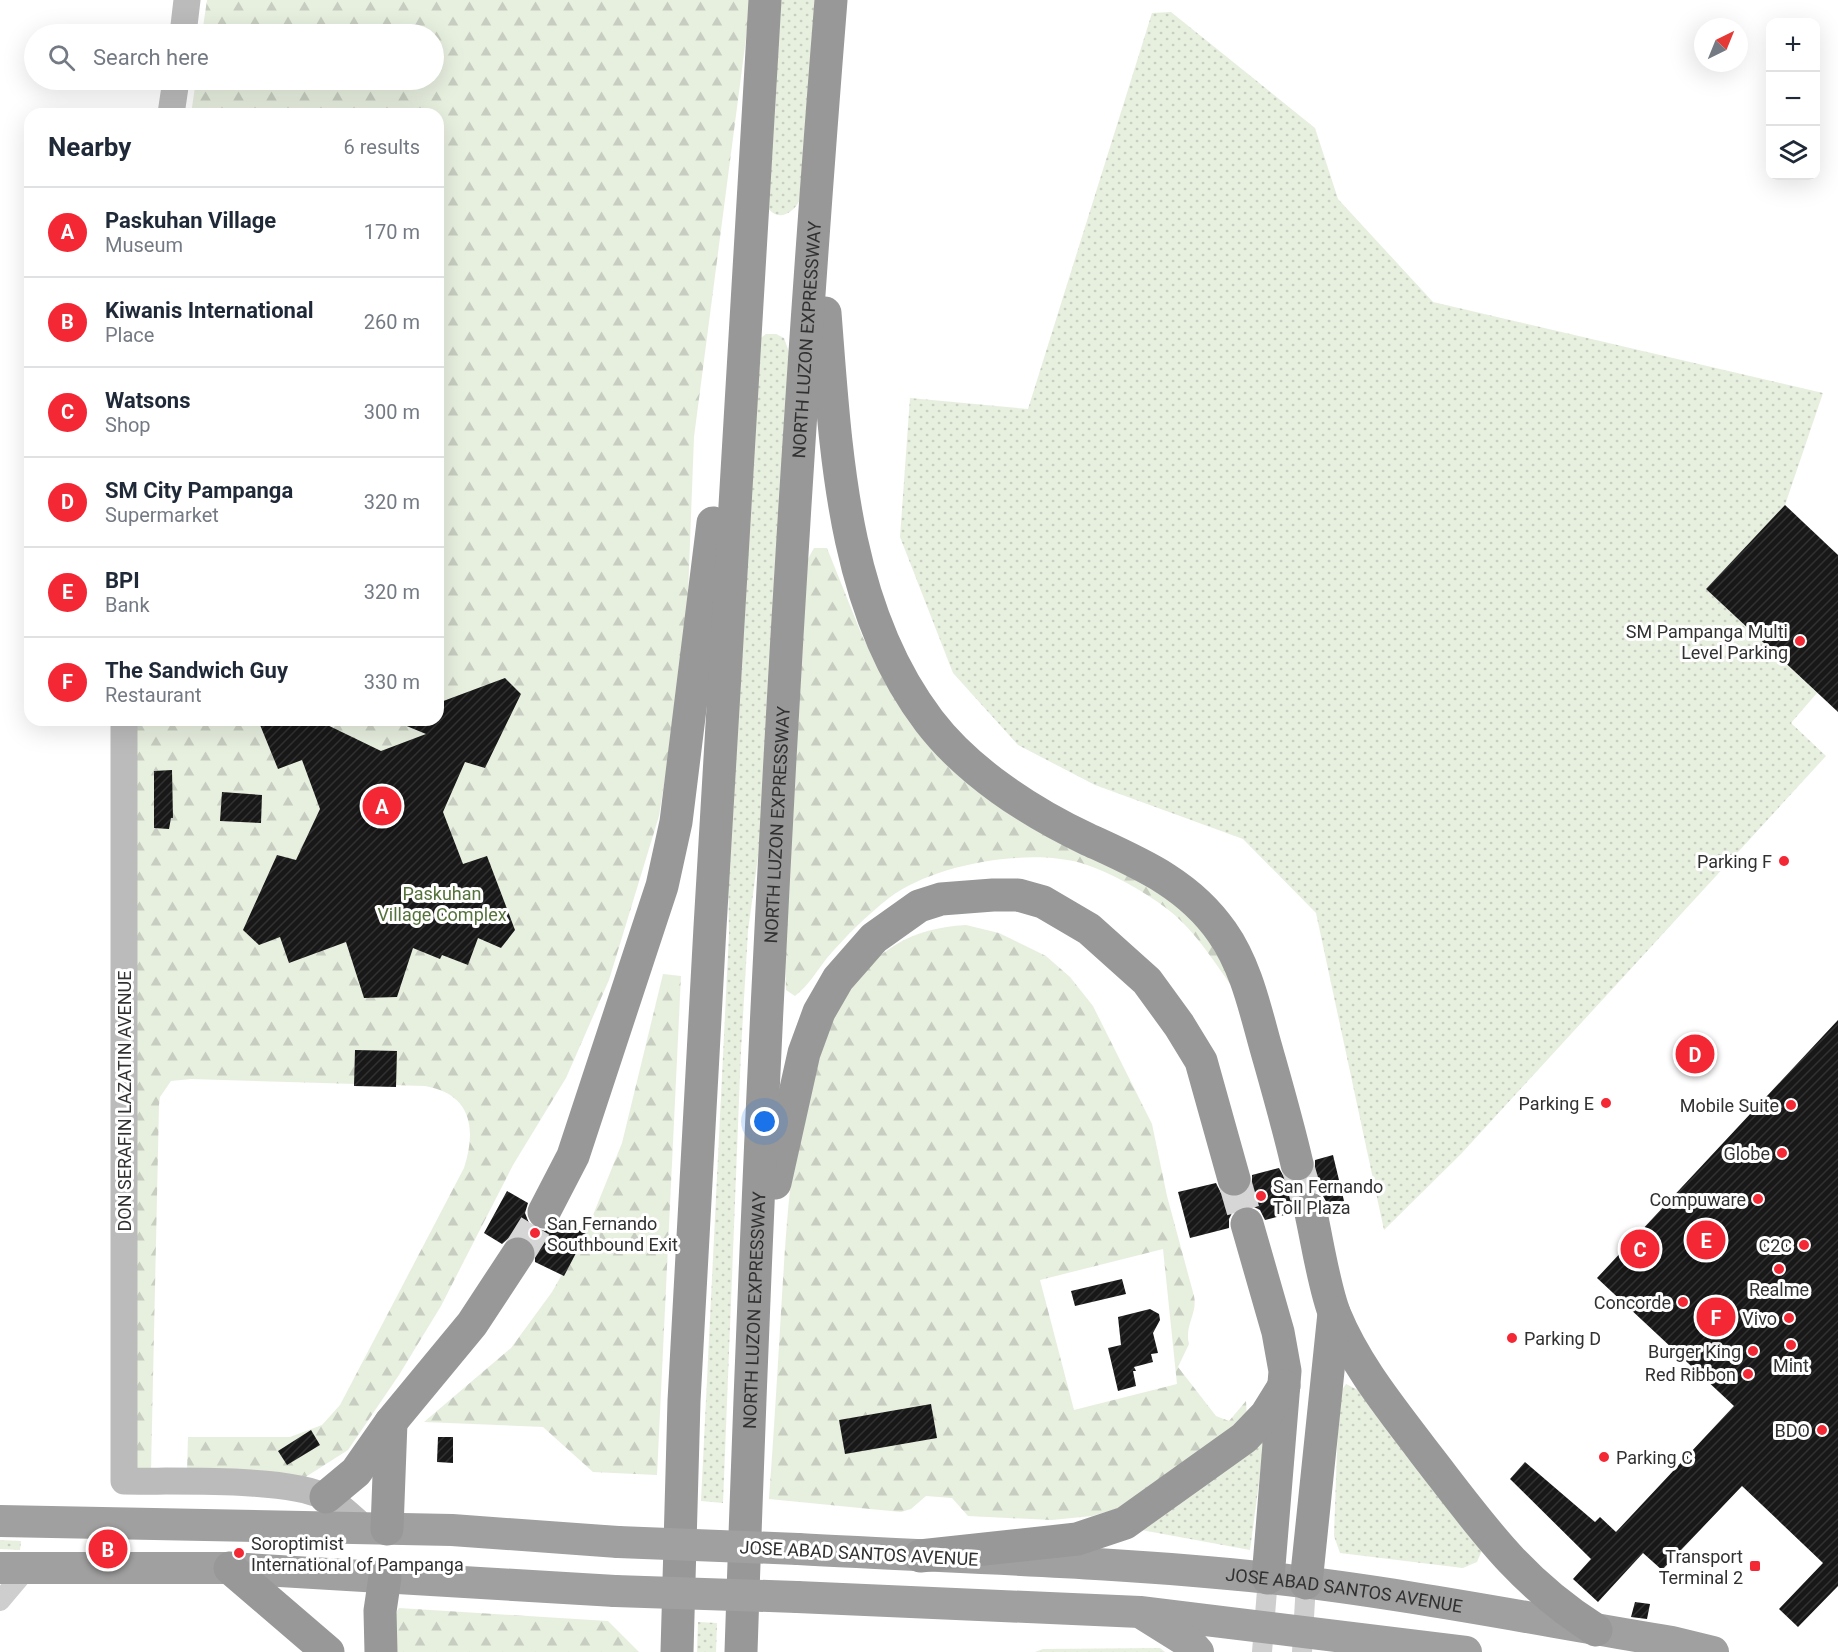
<!DOCTYPE html>
<meta charset="utf-8">
<style>
body{margin:0;font-family:Roboto,sans-serif;background:#f6f6f7;color:#1f2937}
.controls{position:absolute;right:18px;top:18px;display:grid;overflow:hidden;border-radius:12px;box-shadow:0 6px 24px #0002}
.controls button{width:54px;height:54px;display:grid;place-items:center;padding:0;border:0;border-bottom:2px solid #e0e1e3;background:#fff;color:#1f2937;font:30px sans-serif}
.compass{position:absolute;left:1694px;top:18px;width:54px;height:54px;border-radius:50%;background:#fff;box-shadow:0 6px 24px #0002;rotate:43deg}
.you{position:absolute;left:765px;top:1122px;width:21px;height:21px;margin:-15px;border:4px solid #fff;border-radius:50%;background:#1a73e8;box-shadow:0 0 0 9px #1a73e833}
.badge{display:grid;place-items:center;width:39px;height:39px;border-radius:50%;background:#f42735;color:#fff;font-size:20px;font-weight:700}
.pin{position:absolute;translate:-50% -50%;border:3px solid #fff;box-shadow:0 2px 6px #0006}
.list{margin:0;padding:0;list-style:none}
h2{display:flex;justify-content:space-between;align-items:center;height:78px;margin:0;padding:0 24px;font-size:26px}
h2 small{font-size:20px;font-weight:400;color:#747a83}
.list li{display:grid;grid-template-columns:39px 1fr auto;gap:18px;align-items:center;box-sizing:border-box;height:90px;padding:0 24px;border-top:2px solid #e0e1e3}
.list b{display:block;font-size:22px;white-space:nowrap}
.list p{margin:0;font-size:20px;white-space:nowrap;color:#747a83}
.list em{font-size:20px;font-style:normal;color:#747a83}
.icon{flex:none;width:33px;height:33px;fill:none;stroke:currentColor;stroke-width:2;stroke-linecap:round;stroke-linejoin:round}
.map{position:relative;flex:none;width:1838px;height:1652px;overflow:hidden}
.search{position:absolute;background:#fff;box-shadow:0 6px 24px #0002;left:24px;top:24px;width:420px;height:66px;display:flex;align-items:center;gap:15px;box-sizing:border-box;padding:0 21px;border-radius:33px;color:#747a83;font-size:22px}
.panel{position:absolute;background:#fff;box-shadow:0 6px 24px #0002;left:24px;top:108px;width:420px;height:618px;border-radius:18px}
.map>svg:first-child{display:block}
.grass{fill:url(#grass-dots)}
.forest{fill:url(#forest-firs);fill-rule:evenodd}
.building{fill:url(#building-hatch)}
.lines{fill:none;stroke-linecap:round;stroke-linejoin:round}
.motorway-tunnel{stroke:#d6d6d6;stroke-width:33;stroke-dasharray:33 16;stroke-linecap:butt}
.minor{stroke:#cecece;stroke-width:20}
.secondary{stroke:#bbb;stroke-width:27}
.trunk{stroke:#a0a0a0;stroke-width:32}
.motorway{stroke:#989898;stroke-width:33}
.trunk-bridge{stroke:#a0a0a0;stroke-width:32}
.poi-dot{fill:#f42735;stroke:#fff;stroke-width:2}
.labels{text-anchor:middle;dominant-baseline:central;stroke-width:6;stroke-linejoin:round;paint-order:stroke}
.street-label{font-size:18px;fill:#313131;stroke:#fff}
.poi-label{font-size:18px;fill:#313131;stroke:#fff;text-anchor:end}
.park-label{font-size:18px;fill:#54723a;stroke:#fff}
</style>
<div class="map">
<svg width="1838" height="1652" viewBox="0 0 1838 1652">
<defs>
<pattern id="grass-dots" width="8" height="8" patternUnits="userSpaceOnUse" patternTransform="scale(1.5)"><rect width="8" height="8" fill="#e7efdf"/><path d="M2 2h.1M6 6h.1" fill="none" stroke="#c7cdc0" stroke-width="1.8" stroke-linecap="round"/></pattern>
<pattern id="forest-firs" width="22" height="20" patternUnits="userSpaceOnUse" patternTransform="scale(1.5)"><rect width="22" height="20" fill="#e7efdf"/><path d="M5 1l3.5 6h-7zM16 11l3.5 6h-7z" fill="#c7cdc0"/></pattern>
<pattern id="building-hatch" width="6" height="6" patternUnits="userSpaceOnUse" patternTransform="scale(1.5)"><rect width="6" height="6" fill="#181818"/><path d="M-1 1l2-2M0 6l6-6M5 7l2-2" fill="none" stroke="#313131"/></pattern>
</defs>
<rect width="100%" height="100%" fill="#fff"/>
<g class="grass">
<path d="M779 0H818L800 200C791 217 774 222 765 203Z"/>
<path d="M1171 12 1315 128 1338 199 1433 302 1823 393 1785 505 1706 589 1817 693 1791 723 1826 756 1461 1154 1384 1230 1316 913 1243 839 1095 785 1018 745 953 673 900 537 910 398 1028 409 1152 13Z"/>
<path d="M766 334H776L784 338 789 352 767 790 748 931 741 1050 723 1503 701 1501 729 934 727 773 758 340Z"/>
<path d="M1346 1384 1358 1390 1482 1550 1477 1562 1463 1568 1340 1553 1334 1536 1339 1394Z"/>
<path d="M1265 1437 1250 1550 1136 1529Z"/>
<path d="M0 1540 21 1541 20 1550 0 1549Z"/>
<path d="M698 1622 717 1623 716 1652H697Z"/>
<path d="M1160 1648 1165 1652H1035L1043 1649Z"/>
</g>
<g class="forest">
<path d="M207 0H751L694 437 686 648 659 816 609 980 566 1078 513 1165 441 1306 399 1375 348 1450 304 1478 187 1472 188 1437H290L322 1425 340 1405 464 1168C477 1128 471 1094 425 1086L191 1079 171 1081 160 1097 159 1105 151 1470 134 1469 137 720H438V114H191L196 80H434V34H202Z"/>
<path d="M814 548H827L863 638 896 696 1167 891 1211 936 1233 988C1213 960 1193 928 1166 908 1142 890 1110 872 1081 863 1027 848 934 864 889 898 866 916 846 936 827 958 816 972 809 985 795 996L786 990 783 894 804 566Z"/>
<path d="M966 925 999 933 1046 956 1070 977 1093 1006 1152 1124 1167 1196 1194 1296C1198 1313 1184 1326 1189 1344L1178 1367 1216 1416 1229 1421 1246 1401 1247 1420 1127 1506 1092 1516 1052 1520 968 1516 952 1498 926 1496 911 1509 901 1512 769 1499C774 1431 778 1363 782 1295 788 1206 792 1113 828 1031 833 1019 837 1004 845 994 878 949 911 928 966 925ZM1163 1249 1177 1384 1074 1410 1040 1280Z"/>
<path d="M663 974 681 976 657 1475 593 1472 543 1427 424 1422 511 1348 552 1292 587 1230 622 1143Z"/>
<path d="M399 1608 608 1621 639 1652H392L391 1620Z"/>
</g>
<g class="building">
<path d="M1785 505 1838 555V712L1706 589Z"/>
<path d="M505 678 521 694 485 768 465 762 443 812 463 864 487 856 515 930 501 948 478 938 468 965 442 955 440 959 413 948 397 997 364 998 346 942 289 963 280 937 259 945 243 930 277 855 296 860 320 809 302 760 278 769 258 720H317L381 751 426 734 392 720H438V703Z"/>
<path d="M172 770 173 818H171L169 829 154 828V771Z"/>
<path d="M222 792 262 795 261 823 220 821Z"/>
<path d="M1838 1020V1586L1798 1627 1779 1609 1823 1563 1742 1486 1662 1570 1643 1553 1598 1602 1573 1579 1591 1559 1510 1479 1525 1462 1595 1522 1600 1517 1616 1532 1734 1406 1597 1278Z"/>
<path d="M355 1050 397 1051 396 1087 354 1086Z"/>
<path d="M1333 1155 1344 1201 1328 1205 1323 1196 1316 1191H1305L1298 1195 1292 1203V1213L1265 1220 1260 1210 1252 1206H1242L1233 1211 1229 1219V1228L1190 1238 1178 1192 1216 1183 1221 1193 1230 1197H1238L1248 1192 1252 1184V1175L1279 1168 1284 1177 1291 1182H1301L1310 1177 1315 1169V1160Z"/>
<path d="M507 1191 528 1203 525 1213 529 1223 535 1228 545 1231 555 1227 561 1221 586 1234 564 1276 535 1262V1246L528 1238 520 1235 510 1237 502 1244 484 1233Z"/>
<path d="M1122 1279 1126 1294 1075 1306 1071 1291Z"/>
<path d="M1150 1309 1159 1314 1160 1320 1153 1333 1158 1353 1151 1354 1153 1362 1134 1367 1136 1371H1133L1136 1386 1118 1391 1108 1348 1121 1345 1118 1317Z"/>
<path d="M931 1404 937 1438 845 1454 839 1420Z"/>
<path d="M311 1430 320 1445 287 1465 278 1451Z"/>
<path d="M438 1437H453V1463L437 1462Z"/>
<path d="M1635 1602 1650 1604 1647 1619 1631 1617Z"/>
</g>
<g class="lines">
<g class="motorway-tunnel">
<path d="M1297 1164 1310 1209"/>
<path d="M1234 1179 1247 1224"/>
<path d="M518 1254 544 1212"/>
</g>
<g class="minor">
<path d="M0 1601 27 1569"/>
<path d="M1262 1652 1268 1578"/>
<path d="M1302 1652 1306 1583"/>
</g>
<g class="secondary">
<path d="M183 34 187 0"/>
<path d="M171 114 176 80"/>
<path d="M124 720V1481C171 1482 287 1477 325 1497 339 1504 352 1518 364 1528"/>
</g>
<g class="trunk">
<path d="M0 1521 452 1530 618 1542"/>
<path id="s1" d="M798 1549C955 1558 1113 1561 1269 1578 1404 1593 1538 1620 1672 1642L1713 1652"/>
<path d="M0 1568H230L615 1591"/>
<path d="M797 1597 1140 1612 1466 1652"/>
<path d="M1146 1616 1191 1644 1198 1652"/>
</g>
<g class="motorway">
<path d="M825 313C836 451 842 607 929 721 968 772 1030 812 1087 839 1139 863 1188 883 1222 932 1246 966 1255 1009 1266 1048 1277 1087 1288 1125 1297 1164"/>
<path d="M775 1183 804 1053 819 1012 838 979 874 938 919 906 941 899 993 895H1018L1043 902 1089 929 1147 981 1179 1025 1201 1061 1234 1179"/>
<path d="M1310 1209C1317 1239 1324 1288 1335 1315 1356 1366 1391 1408 1424 1452 1480 1524 1517 1580 1596 1630"/>
<path d="M544 1212 573 1156 662 886 676 822 713 523"/>
<path d="M1247 1224 1278 1332 1285 1371 1268 1578"/>
<path d="M326 1497 356 1472 391 1422 472 1324 518 1254"/>
<path d="M387 1529 391 1422"/>
<path d="M920 1556 1077 1539 1125 1523 1244 1438 1266 1415 1284 1386"/>
<path d="M230 1568 328 1652"/>
<path d="M1306 1583 1334 1313"/>
<path d="M381 1652 380 1611 385 1577"/>
<path d="M677 1652 684 1401 710 927 765 0"/>
<path id="s2" d="M741 1652C759 1101 787 550 831 0"/>
</g>
<g class="trunk-bridge">
<path d="M618 1542 798 1549"/>
<path d="M615 1591 797 1597"/>
</g>
</g>
<g class="poi-dot">
<circle cx="1800" cy="641" r="6"/>
<circle cx="1784" cy="861" r="6"/>
<circle cx="1606" cy="1103" r="6"/>
<circle cx="1791" cy="1105" r="6"/>
<circle cx="1782" cy="1153" r="6"/>
<circle cx="1261" cy="1196" r="6"/>
<circle cx="1758" cy="1199" r="6"/>
<circle cx="535" cy="1233" r="6"/>
<circle cx="1804" cy="1245" r="6"/>
<circle cx="1779" cy="1269" r="6"/>
<circle cx="1683" cy="1302" r="6"/>
<circle cx="1789" cy="1318" r="6"/>
<circle cx="1512" cy="1338" r="6"/>
<circle cx="1791" cy="1345" r="6"/>
<circle cx="1753" cy="1351" r="6"/>
<circle cx="1748" cy="1374" r="6"/>
<circle cx="1822" cy="1430" r="6"/>
<circle cx="1604" cy="1457" r="6"/>
<circle cx="239" cy="1553" r="6"/>
<rect x="1749" y="1560" width="12" height="12" rx="3"/>
</g>
<g class="labels">
<g class="street-label">
<text stroke="none"><textPath href="#s2" startOffset="1314">NORTH LUZON EXPRESSWAY</textPath></text>
<text stroke="none"><textPath href="#s2" startOffset="828">NORTH LUZON EXPRESSWAY</textPath></text>
<text transform="translate(124 1101) rotate(-90)">DON SERAFIN LAZATIN AVENUE</text>
<text stroke="none"><textPath href="#s2" startOffset="342">NORTH LUZON EXPRESSWAY</textPath></text>
<text transform="translate(859 1553) rotate(3)">JOSE ABAD SANTOS AVENUE</text>
<text stroke="none"><textPath href="#s1" startOffset="548">JOSE ABAD SANTOS AVENUE</textPath></text>
</g>
<g class="poi-label">
<text x="1788" y="631">SM Pampanga Multi<tspan x="1788" dy="21">Level Parking</tspan></text>
<text x="1772" y="861">Parking F</text>
<text x="1594" y="1103">Parking E</text>
<text x="1779" y="1105">Mobile Suite</text>
<text x="1770" y="1153">Globe</text>
<text x="1273" y="1186" text-anchor="start">San Fernando<tspan x="1273" dy="21">Toll Plaza</tspan></text>
<text x="1746" y="1199">Compuware</text>
<text x="547" y="1223" text-anchor="start">San Fernando<tspan x="547" dy="21">Southbound Exit</tspan></text>
<text x="1792" y="1245">C2C</text>
<text x="1779" y="1289" text-anchor="middle">Realme</text>
<text x="1671" y="1302">Concorde</text>
<text x="1777" y="1318">Vivo</text>
<text x="1524" y="1338" text-anchor="start">Parking D</text>
<text x="1741" y="1351">Burger King</text>
<text x="1791" y="1365" text-anchor="middle">Mint</text>
<text x="1736" y="1374">Red Ribbon</text>
<text x="1810" y="1430">BDO</text>
<text x="1616" y="1457" text-anchor="start">Parking C</text>
<text x="251" y="1543" text-anchor="start">Soroptimist<tspan x="251" dy="21">International of Pampanga</tspan></text>
<text x="1743" y="1556">Transport<tspan x="1743" dy="21">Terminal 2</tspan></text>
</g>
<g class="park-label">
<text x="442" y="893">Paskuhan<tspan x="442" dy="21">Village Complex</tspan></text>
</g>
</g>
</svg>
<div class="controls">
<button>+</button>
<button>−</button>
<button><svg class="icon" aria-label="layers" viewBox="0 0 24 24"><path d="M12 4l9 5-9 5-9-5zM3 14l9 5 9-5"/></svg></button>
</div>
<svg class="compass" viewBox="-18 -18 36 36"><path d="M0-13l5 13h-10z" fill="#e53935"/><path d="M0 13l5-13h-10z" fill="#747a83"/></svg>
<div class="you"></div>
<div class="pin badge" style="left:382px;top:806px">A</div>
<div class="pin badge" style="left:108px;top:1549px">B</div>
<div class="pin badge" style="left:1640px;top:1249px">C</div>
<div class="pin badge" style="left:1695px;top:1054px">D</div>
<div class="pin badge" style="left:1706px;top:1240px">E</div>
<div class="pin badge" style="left:1716px;top:1317px">F</div>
<div class="search"><svg class="icon" aria-label="search" viewBox="0 0 24 24"><circle cx="10" cy="10" r="6"/><path d="M15 15l6 6"/></svg>Search here</div>
<section class="panel">
<h2>Nearby<small>6 results</small></h2>
<ul class="list">
<li><span class="badge">A</span><div><b>Paskuhan Village</b><p>Museum</p></div><em>170 m</em></li>
<li><span class="badge">B</span><div><b>Kiwanis International</b><p>Place</p></div><em>260 m</em></li>
<li><span class="badge">C</span><div><b>Watsons</b><p>Shop</p></div><em>300 m</em></li>
<li><span class="badge">D</span><div><b>SM City Pampanga</b><p>Supermarket</p></div><em>320 m</em></li>
<li><span class="badge">E</span><div><b>BPI</b><p>Bank</p></div><em>320 m</em></li>
<li><span class="badge">F</span><div><b>The Sandwich Guy</b><p>Restaurant</p></div><em>330 m</em></li>
</ul>
</section>
</div>
